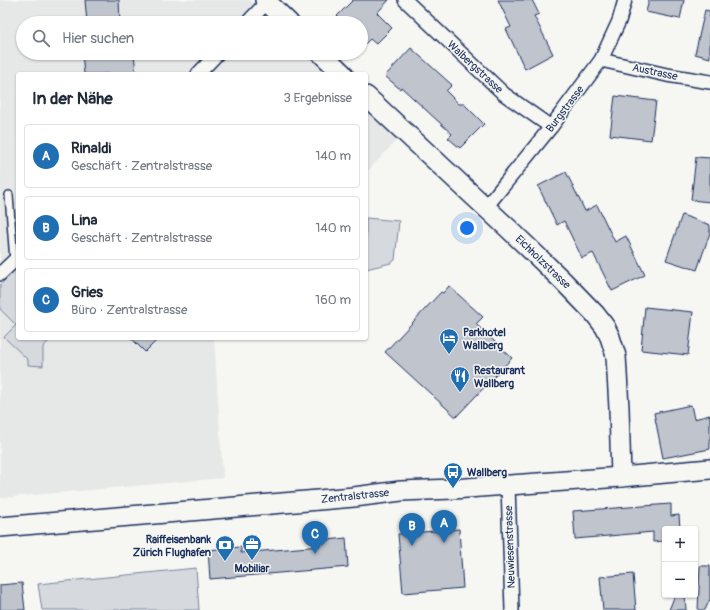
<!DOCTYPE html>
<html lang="de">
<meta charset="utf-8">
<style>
body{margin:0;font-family:Pangolin,sans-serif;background:#f2f2f3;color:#1f2937}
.controls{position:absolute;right:12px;bottom:12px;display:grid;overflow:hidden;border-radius:4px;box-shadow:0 1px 3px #0004}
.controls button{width:36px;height:36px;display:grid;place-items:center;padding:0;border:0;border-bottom:1px solid #e0e1e3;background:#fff;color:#1f2937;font:20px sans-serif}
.you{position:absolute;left:467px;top:228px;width:14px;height:14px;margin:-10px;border:3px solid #fff;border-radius:50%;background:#1a73e8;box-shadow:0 0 0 6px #1a73e833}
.badge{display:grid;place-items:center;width:26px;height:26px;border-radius:50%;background:#1f6fb2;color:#fff;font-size:13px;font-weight:700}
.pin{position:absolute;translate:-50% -33px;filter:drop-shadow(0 1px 2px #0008)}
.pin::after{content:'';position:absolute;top:21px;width:14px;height:12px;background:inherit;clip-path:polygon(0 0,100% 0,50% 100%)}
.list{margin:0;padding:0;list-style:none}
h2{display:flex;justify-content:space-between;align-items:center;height:52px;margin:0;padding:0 16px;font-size:17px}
h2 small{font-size:13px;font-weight:400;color:#747a83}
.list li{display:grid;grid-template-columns:26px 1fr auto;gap:12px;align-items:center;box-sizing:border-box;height:64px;margin:0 8px 8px;padding:0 8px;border:1px solid #e0e1e3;border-radius:4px}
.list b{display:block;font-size:15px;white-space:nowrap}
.list p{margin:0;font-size:13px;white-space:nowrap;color:#747a83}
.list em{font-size:13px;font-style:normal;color:#747a83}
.icon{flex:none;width:22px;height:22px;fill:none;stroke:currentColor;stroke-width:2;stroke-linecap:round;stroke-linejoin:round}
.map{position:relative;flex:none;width:710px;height:610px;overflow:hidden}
.search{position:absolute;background:#fff;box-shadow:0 1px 3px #0004;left:16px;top:16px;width:352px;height:44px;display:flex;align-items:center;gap:10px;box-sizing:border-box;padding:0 14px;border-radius:22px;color:#747a83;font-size:15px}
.panel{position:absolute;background:#fff;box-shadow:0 1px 3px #0004;left:16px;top:72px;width:352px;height:268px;border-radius:4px}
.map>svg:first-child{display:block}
.built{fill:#e6e7e7}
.green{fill:#d6d9dd;stroke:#78849e}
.building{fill:#c0c4cd;stroke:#1b2f5e}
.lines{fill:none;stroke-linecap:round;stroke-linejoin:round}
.lane-casing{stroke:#1b2f5e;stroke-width:10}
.street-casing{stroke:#1b2f5e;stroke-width:16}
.secondary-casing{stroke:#1b2f5e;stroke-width:22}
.lane{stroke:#f6f6f2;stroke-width:7}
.street{stroke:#f6f6f2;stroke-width:13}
.secondary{stroke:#f6f6f2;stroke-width:19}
.labels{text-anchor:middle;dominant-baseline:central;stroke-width:3;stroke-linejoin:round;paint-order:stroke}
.street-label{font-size:11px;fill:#1b2f5e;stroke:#f6f6f2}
.poi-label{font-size:11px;font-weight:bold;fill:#1b2f5e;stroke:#f6f6f2;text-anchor:start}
</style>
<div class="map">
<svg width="710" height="610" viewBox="0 0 710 610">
<rect width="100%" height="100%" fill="#f6f6f2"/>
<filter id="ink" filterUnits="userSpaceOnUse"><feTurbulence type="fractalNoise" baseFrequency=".025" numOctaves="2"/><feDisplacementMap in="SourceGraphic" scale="8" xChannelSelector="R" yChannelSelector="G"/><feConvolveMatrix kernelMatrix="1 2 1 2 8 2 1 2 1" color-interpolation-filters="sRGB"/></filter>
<g filter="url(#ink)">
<g class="built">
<path d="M0 0H250L260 9 289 23H23V53H321L343 74H18V338H214L223 478 0 498Z"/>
<path d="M366 96 404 132 366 173Z"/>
</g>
<g class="green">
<path d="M366 218 399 221 395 260 391 263 366 269Z"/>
<path d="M18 267V338H52L43 347V366L28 365V360L4 337 16 325 0 309V285Z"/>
<path d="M196 568 199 610H42L38 584Z"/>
</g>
<g class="building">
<path d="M85 0H119L120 23H87Z"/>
<path d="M353 0H389L377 13 392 28 376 44 370 39 361 48V23H343L337 16Z"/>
<path d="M498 0H532L539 14 534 16 553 54 525 69 506 29 511 27Z"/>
<path d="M649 0H684L680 19 646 12Z"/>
<path d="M705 10 710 11V58L695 54Z"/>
<path d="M411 48 452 85 446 91 459 104H464L484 124 460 148 448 138 452 134 401 87 400 89 385 76Z"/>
<path d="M82 53H134L136 74H84Z"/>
<path d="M615 96 656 101 651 140 610 135Z"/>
<path d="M696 157 710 158V202L691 200Z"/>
<path d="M566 172 585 211 597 205 615 242 626 236 645 275 612 291 593 253 582 258 564 221 557 225 538 186Z"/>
<path d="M682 215 710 225V233L697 270 666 260Z"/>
<path d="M449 286 483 317 476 324 512 358 456 417 385 352 441 292 443 293Z"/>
<path d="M645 307 693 312 688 355 641 350Z"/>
<path d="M131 338H159L145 352Z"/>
<path d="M691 405 694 419 710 415V449L663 458 654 413Z"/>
<path d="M671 504V516L679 515 680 529H665V541L653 542V532L575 539 573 511Z"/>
<path d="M459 529 463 588 403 593 398 534Z"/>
<path d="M346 538 348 567 210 579 208 550 241 547V553L320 546 319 541Z"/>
<path d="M700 566H710V599L705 610H698Z"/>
<path d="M633 574 636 610H603L600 577Z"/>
<path d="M22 583 25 610H0V585Z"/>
<path d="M675 595H685L686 610H669Z"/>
</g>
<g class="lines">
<defs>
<path id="lane" d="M9 195 14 261"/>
<g id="street">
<path d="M405 0 504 94 551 127"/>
<path d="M247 23 267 2"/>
<path d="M601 60 667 75 710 82"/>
<path d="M198 74 218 53"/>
<path d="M486 207 551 127 601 60 619 21 625 0"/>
<path d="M0 274 18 257"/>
<path d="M508 485 512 610"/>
</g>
<g id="secondary">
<path d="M265 0 289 23"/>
<path d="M321 53 343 74"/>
<path d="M366 96 510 230 563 281 595 314 605 327 610 337 616 356 619 408 621 477"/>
<path d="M0 527 354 497 401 491 453 489 621 477 710 469"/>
</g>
</defs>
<use href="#lane" class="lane-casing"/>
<use href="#street" class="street-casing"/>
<use href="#secondary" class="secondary-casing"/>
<use href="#lane" class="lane"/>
<use href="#street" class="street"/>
<use href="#secondary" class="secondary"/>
</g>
</g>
<defs>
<symbol id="hotel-pin" viewBox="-11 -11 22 30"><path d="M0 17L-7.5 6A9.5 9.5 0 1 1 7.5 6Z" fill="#1f6fb2" stroke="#f6f6f2"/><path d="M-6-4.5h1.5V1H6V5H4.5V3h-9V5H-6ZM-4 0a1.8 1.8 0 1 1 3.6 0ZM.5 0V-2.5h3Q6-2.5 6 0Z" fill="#fff"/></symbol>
<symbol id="restaurant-pin" viewBox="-11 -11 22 30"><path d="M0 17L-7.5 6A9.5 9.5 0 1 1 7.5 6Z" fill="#1f6fb2" stroke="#f6f6f2"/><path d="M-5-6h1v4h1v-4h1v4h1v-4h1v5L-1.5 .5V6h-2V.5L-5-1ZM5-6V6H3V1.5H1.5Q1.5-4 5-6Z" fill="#fff"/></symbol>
<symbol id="bus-pin" viewBox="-11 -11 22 30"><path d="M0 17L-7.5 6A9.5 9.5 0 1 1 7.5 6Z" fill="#1f6fb2" stroke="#f6f6f2"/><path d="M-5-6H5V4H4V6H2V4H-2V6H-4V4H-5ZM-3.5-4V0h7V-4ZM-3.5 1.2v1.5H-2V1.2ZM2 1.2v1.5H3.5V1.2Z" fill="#fff"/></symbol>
<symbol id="office-pin" viewBox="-11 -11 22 30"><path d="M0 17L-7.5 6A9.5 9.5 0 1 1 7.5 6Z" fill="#1f6fb2" stroke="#f6f6f2"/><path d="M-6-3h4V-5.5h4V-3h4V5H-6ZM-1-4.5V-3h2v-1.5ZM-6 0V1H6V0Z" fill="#fff"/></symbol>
<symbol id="bank-pin" viewBox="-11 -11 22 30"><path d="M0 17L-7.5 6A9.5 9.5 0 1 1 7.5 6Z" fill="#1f6fb2" stroke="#f6f6f2"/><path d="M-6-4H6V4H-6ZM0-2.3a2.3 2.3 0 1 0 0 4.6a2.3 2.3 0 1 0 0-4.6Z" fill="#fff"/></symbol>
</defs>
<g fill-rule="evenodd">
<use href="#hotel-pin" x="438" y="327" width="22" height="30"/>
<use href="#restaurant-pin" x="449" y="365" width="22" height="30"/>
<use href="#bus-pin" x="442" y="461" width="22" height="30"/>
<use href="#office-pin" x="241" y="533" width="22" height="30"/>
<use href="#bank-pin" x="214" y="534" width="22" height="30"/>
</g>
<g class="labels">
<g class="street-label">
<text transform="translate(475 67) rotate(43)">Walbergstrasse</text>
<text transform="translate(655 72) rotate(12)">Austrasse</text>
<text transform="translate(565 109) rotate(-53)">Burgstrasse</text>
<text transform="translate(543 262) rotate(44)">Eichholzstrasse</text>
<text transform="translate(355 496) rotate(-6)">Zentralstrasse</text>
<text transform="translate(510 547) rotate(-92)">Neuwiesenstrasse</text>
</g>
<g class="poi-label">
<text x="463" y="332">Parkhotel<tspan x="463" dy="13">Wallberg</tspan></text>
<text x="474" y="370">Restaurant<tspan x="474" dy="13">Wallberg</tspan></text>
<text x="467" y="472">Wallberg</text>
<text x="211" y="539" text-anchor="end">Raiffeisenbank<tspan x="211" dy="13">Zürich Flughafen</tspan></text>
<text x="252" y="568" text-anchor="middle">Mobiliar</text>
</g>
</g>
</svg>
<div class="controls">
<button>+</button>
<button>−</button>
</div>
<div class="you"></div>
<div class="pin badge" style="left:444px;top:543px">A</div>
<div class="pin badge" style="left:412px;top:546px">B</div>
<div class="pin badge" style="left:315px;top:554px">C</div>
<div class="search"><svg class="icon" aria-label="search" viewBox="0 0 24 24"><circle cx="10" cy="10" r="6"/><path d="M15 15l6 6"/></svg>Hier suchen</div>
<section class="panel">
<h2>In der Nähe<small>3 Ergebnisse</small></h2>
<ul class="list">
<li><span class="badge">A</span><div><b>Rinaldi</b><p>Geschäft · Zentralstrasse</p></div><em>140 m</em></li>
<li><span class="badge">B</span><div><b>Lina</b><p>Geschäft · Zentralstrasse</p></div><em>140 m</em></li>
<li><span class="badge">C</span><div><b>Gries</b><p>Büro · Zentralstrasse</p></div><em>160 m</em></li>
</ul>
</section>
</div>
